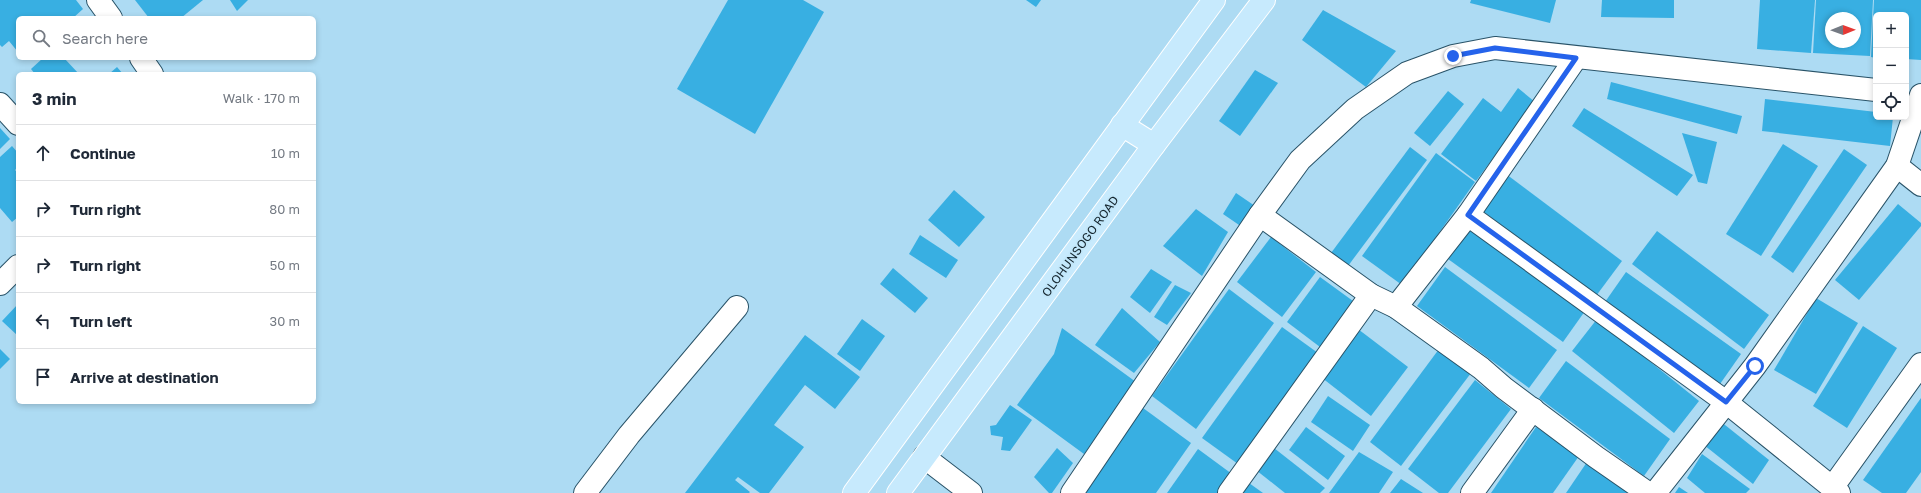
<!DOCTYPE html>
<meta charset="utf-8">
<style>
body{margin:0;font-family:"Golos Text",sans-serif;background:#f2f2f3;color:#1f2937}
.controls{position:absolute;right:12px;top:12px;display:grid;overflow:hidden;border-radius:6px;box-shadow:0 2px 6px #0003}
.controls button{width:36px;height:36px;display:grid;place-items:center;padding:0;border:0;border-bottom:1px solid #e0e1e3;background:#fff;color:#1f2937;font:20px sans-serif}
.compass{position:absolute;left:1825px;top:12px;width:36px;height:36px;border-radius:50%;background:#fff;box-shadow:0 2px 6px #0003;rotate:89deg}
.stop{position:absolute;width:12px;height:12px;margin:-9px;border:3px solid #2563eb;border-radius:50%;background:#fff}
.stop.end{background:#2563eb;border-color:#fff;box-shadow:0 1px 4px #0008}
.list{margin:0;padding:0;list-style:none}
h2{display:flex;justify-content:space-between;align-items:center;height:52px;margin:0;padding:0 16px;font-size:17px}
h2 small{font-size:13px;font-weight:400;color:#747a83}
.list li{display:grid;grid-template-columns:26px 1fr auto;gap:12px;align-items:center;box-sizing:border-box;height:56px;padding:0 16px;border-top:1px solid #e0e1e3}
.list b{display:block;font-size:15px;white-space:nowrap}
.list em{font-size:13px;font-style:normal;color:#747a83}
.icon{flex:none;width:22px;height:22px;fill:none;stroke:currentColor;stroke-width:2;stroke-linecap:round;stroke-linejoin:round}
.map{position:relative;flex:none;width:1921px;height:493px;overflow:hidden}
.search{position:absolute;background:#fff;box-shadow:0 2px 6px #0003;left:16px;top:16px;width:300px;height:44px;display:flex;align-items:center;gap:10px;box-sizing:border-box;padding:0 14px;border-radius:6px;color:#747a83;font-size:15px}
.panel{position:absolute;background:#fff;box-shadow:0 2px 6px #0003;left:16px;top:72px;width:300px;height:332px;border-radius:6px}
.map>svg:first-child{display:block}
.building{fill:#38afe2;fill-rule:evenodd}
.lines{fill:none;stroke-linecap:round;stroke-linejoin:round}
.minor-casing{stroke:#295368;stroke-width:24}
.major-casing{stroke:#fff;stroke-width:24}
.minor{stroke:#fff;stroke-width:22}
.major{stroke:#c7eafd;stroke-width:22}
.route{stroke:#2563eb;stroke-width:5}
.labels{text-anchor:middle;dominant-baseline:central;stroke-width:3.5;stroke-linejoin:round;paint-order:stroke}
.street-label{font-size:12px;fill:#14252e;stroke:#c2e7fa}
</style>
<div class="map">
<svg width="1921" height="493" viewBox="0 0 1921 493">
<rect width="100%" height="100%" fill="#addbf3"/>
<g class="building">
<path d="M0 0H76L83 9 73 18H18V52L9 41 2 47 0 45Z"/>
<path d="M135 0H203L181 18H149Z"/>
<path d="M230 0H248L237 11Z"/>
<path d="M728 0H803L824 12 755 134 677 89Z"/>
<path d="M1026 0H1041L1036 7Z"/>
<path d="M1471 0H1556L1550 23 1470 3Z"/>
<path d="M1602 0H1674V18L1601 17Z"/>
<path d="M1760 0H1815L1811 53 1757 49Z"/>
<path d="M1816 0H1873L1870 56 1813 53ZM1831 18H1855V42H1831Z"/>
<path d="M1874 0H1921V60L1906 59V15H1876V58L1871 57Z"/>
<path d="M1323 10 1396 51 1366 87 1302 40Z"/>
<path d="M43 58H64L79 74H35L31 69Z"/>
<path d="M117 67 123 74H109Z"/>
<path d="M1255 70 1278 83 1240 136 1219 121Z"/>
<path d="M1611 82 1742 116 1737 134 1607 99Z"/>
<path d="M1518 88 1535 102 1476 181 1441 154 1483 98 1501 112Z"/>
<path d="M1448 91 1464 104 1430 146 1414 133Z"/>
<path d="M1765 99 1876 112V117H1893L1890 146 1762 131Z"/>
<path d="M1584 108 1693 175 1677 196 1572 126Z"/>
<path d="M0 128 10 139 0 149Z"/>
<path d="M1682 133 1717 142 1707 184 1698 182Z"/>
<path d="M1783 144 1818 166 1761 256 1726 234Z"/>
<path d="M12 146 18 153V167L15 170 18 173V217L12 222 0 208V157Z"/>
<path d="M1410 147 1427 160 1348 266 1331 253Z"/>
<path d="M1844 149 1867 165 1793 273 1771 257Z"/>
<path d="M1436 153 1475 182 1402 285 1362 256Z"/>
<path d="M1506 174 1622 261 1596 296 1480 209Z"/>
<path d="M954 190 985 217 959 247 928 220Z"/>
<path d="M1236 193 1255 206 1242 227 1223 214Z"/>
<path d="M1898 204 1921 223V226L1859 300 1835 280Z"/>
<path d="M1196 209 1228 232 1202 276 1163 246Z"/>
<path d="M1470 228 1585 311 1563 342 1448 259Z"/>
<path d="M1657 231 1769 315 1744 349 1632 264Z"/>
<path d="M920 235 958 260 946 278 909 254Z"/>
<path d="M1271 237 1316 272 1282 317 1237 282Z"/>
<path d="M1445 267 1557 350 1529 388 1417 306Z"/>
<path d="M893 268 928 298 915 313 880 284Z"/>
<path d="M1151 269 1172 282 1150 313 1130 297Z"/>
<path d="M1626 272 1741 354 1720 384 1605 302Z"/>
<path d="M1320 277 1353 301 1320 347 1287 322Z"/>
<path d="M1175 285 1191 293 1167 325 1154 317Z"/>
<path d="M1229 289 1274 323 1196 429 1152 396Z"/>
<path d="M1816 298 1858 323 1816 394 1774 370Z"/>
<path d="M18 304V336L2 321Z"/>
<path d="M1122 308 1160 342 1134 373 1095 345Z"/>
<path d="M862 319 885 336 860 371 837 354Z"/>
<path d="M1597 319 1699 401 1674 433 1572 351Z"/>
<path d="M1354 326 1408 367 1371 416 1317 374Z"/>
<path d="M1863 326 1897 348 1847 428 1813 406Z"/>
<path d="M1282 327 1318 353 1238 464 1202 438Z"/>
<path d="M1062 328 1136 382 1084 454 1017 405 1054 354Z"/>
<path d="M805 335 860 377 835 409 805 385 774 425 804 447 769 493H760L738 477 735 480 750 492 749 493H685Z"/>
<path d="M1442 345 1474 369 1401 466 1370 442Z"/>
<path d="M0 349 10 359 0 369Z"/>
<path d="M1566 361 1670 439 1644 476 1539 398Z"/>
<path d="M1475 380 1511 409 1448 493H1439L1408 469Z"/>
<path d="M1328 396 1370 425 1353 451 1311 422Z"/>
<path d="M1921 398V472L1906 493H1882L1863 480Z"/>
<path d="M1010 405 1032 420 1010 451 1001 450 1003 437 991 435 990 426 996 425Z"/>
<path d="M1143 408 1191 443 1156 493H1084Z"/>
<path d="M1720 421 1769 460 1753 484 1704 445Z"/>
<path d="M1306 427 1345 456 1328 480 1289 450Z"/>
<path d="M1536 427 1579 456 1553 493H1491Z"/>
<path d="M1057 448 1073 463 1052 493H1049L1034 477Z"/>
<path d="M1274 448 1325 488 1320 493H1285L1256 470Z"/>
<path d="M1198 449 1232 474 1218 493H1167Z"/>
<path d="M1359 452 1393 472 1379 493H1329Z"/>
<path d="M1702 454 1750 489 1746 493H1705L1687 478Z"/>
<path d="M1587 462 1632 493H1566Z"/>
<path d="M1401 479 1423 493H1390Z"/>
<path d="M1249 483 1263 493H1242Z"/>
<path d="M1679 487 1688 493H1675Z"/>
</g>
<g class="lines">
<defs>
<g id="minor">
<path d="M98 0 111 18"/>
<path d="M141 58 152 74"/>
<path d="M0 104 18 124"/>
<path d="M1897 166 1921 185"/>
<path d="M1260 215 1371 295 1396 307 1481 368 1504 388 1596 457 1648 493"/>
<path d="M1468 215 1726 402 1839 493"/>
<path d="M0 284 18 266"/>
<path d="M1396 307 1468 215 1576 58"/>
<path d="M924 457 971 493"/>
<path d="M1832 488 1921 364"/>
<path d="M585 493 629 435 737 307"/>
<path d="M1072 493 1260 215 1300 160 1355 109 1407 73 1453 56 1495 48 1876 90"/>
<path d="M1229 493 1371 295"/>
<path d="M1472 493 1533 409"/>
<path d="M1655 493 1755 366 1897 166 1921 95"/>
</g>
<g id="major">
<path d="M1122 125 1154 145"/>
<path d="M854 493 1214 0"/>
<path d="M898 493 1154 145 1264 0"/>
</g>
</defs>
<use href="#minor" class="minor-casing"/>
<use href="#major" class="major-casing"/>
<use href="#minor" class="minor"/>
<use href="#major" class="major"/>
</g>
<g class="lines">
<path class="route" d="M1453 56 1495 48 1576 58 1468 215 1726 402 1755 366"/>
</g>
<g class="labels">
<g class="street-label">
<text transform="translate(1080 246) rotate(-54)">OLOHUNSOGO ROAD</text>
</g>
</g>
</svg>
<div class="controls">
<button>+</button>
<button>−</button>
<button><svg class="icon" aria-label="locate" viewBox="0 0 24 24"><circle cx="12" cy="12" r="6"/><path d="M12 2v4M12 18v4M2 12h4M18 12h4"/></svg></button>
</div>
<svg class="compass" viewBox="-18 -18 36 36"><path d="M0-13l5 13h-10z" fill="#e53935"/><path d="M0 13l5-13h-10z" fill="#747a83"/></svg>
<div class="stop" style="left:1755px;top:366px"></div>
<div class="stop end" style="left:1453px;top:56px"></div>
<div class="search"><svg class="icon" aria-label="search" viewBox="0 0 24 24"><circle cx="10" cy="10" r="6"/><path d="M15 15l6 6"/></svg>Search here</div>
<section class="panel">
<h2>3 min<small>Walk · 170 m</small></h2>
<ul class="list">
<li><svg class="icon" aria-label="ahead" viewBox="0 0 24 24"><path d="M12 20V5M6 11l6-6 6 6"/></svg><div><b>Continue</b></div><em>10 m</em></li>
<li><svg class="icon" aria-label="right" viewBox="0 0 24 24"><path d="M7 20v-9h11M14 6l5 5-5 5"/></svg><div><b>Turn right</b></div><em>80 m</em></li>
<li><svg class="icon" aria-label="right" viewBox="0 0 24 24"><path d="M7 20v-9h11M14 6l5 5-5 5"/></svg><div><b>Turn right</b></div><em>50 m</em></li>
<li><svg class="icon" aria-label="left" viewBox="0 0 24 24"><path d="M17 20v-9H6M10 6l-5 5 5 5"/></svg><div><b>Turn left</b></div><em>30 m</em></li>
<li><svg class="icon" aria-label="arrive" viewBox="0 0 24 24"><path d="M6 21V4h12l-3 4 3 4H6"/></svg><div><b>Arrive at destination</b></div></li>
</ul>
</section>
</div>
